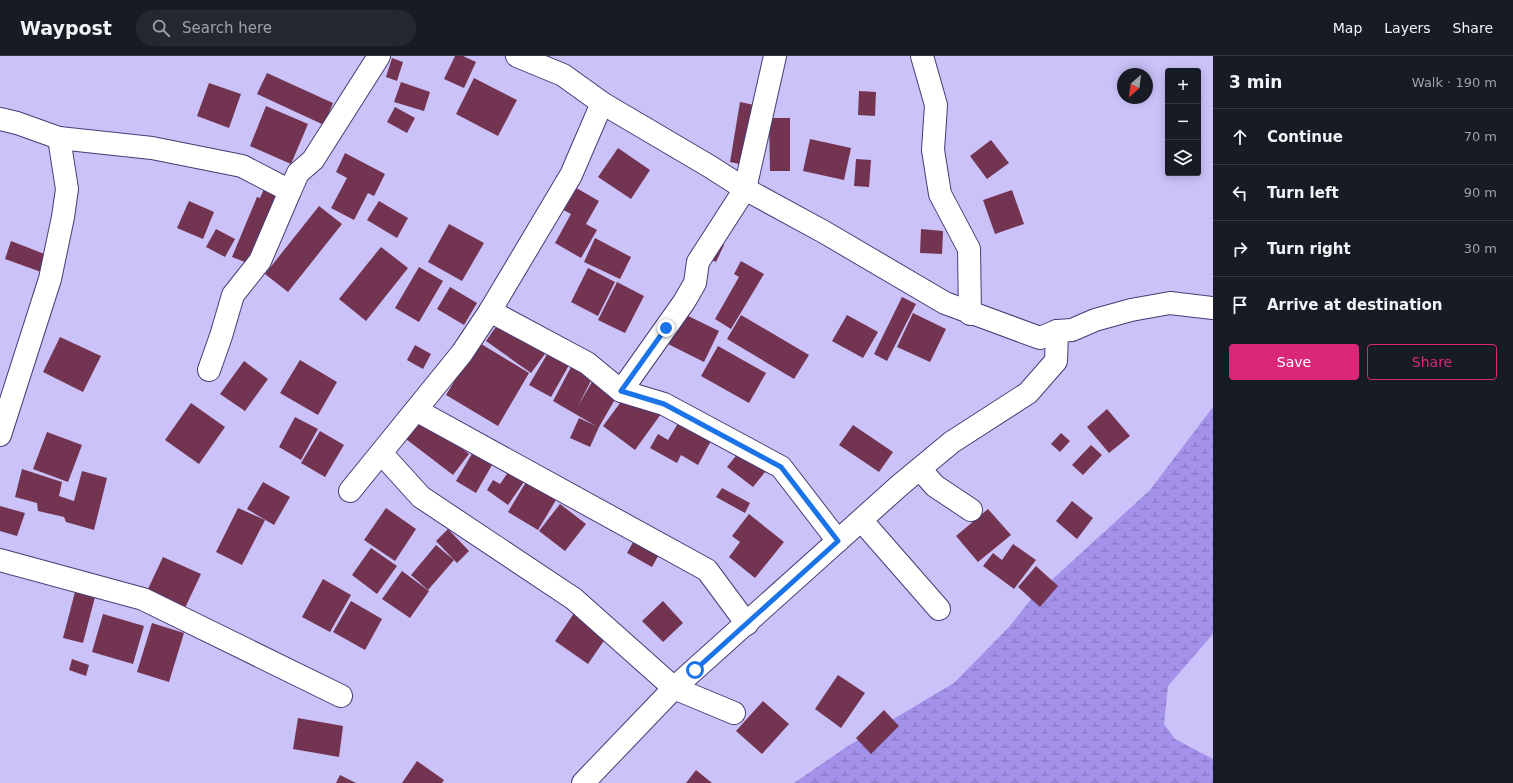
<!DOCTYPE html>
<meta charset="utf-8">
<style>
body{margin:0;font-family:"DejaVu Sans",sans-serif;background:#242831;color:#f1f3f6}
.controls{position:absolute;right:12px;top:12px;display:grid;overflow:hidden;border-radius:4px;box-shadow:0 2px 10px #0003}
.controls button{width:36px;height:36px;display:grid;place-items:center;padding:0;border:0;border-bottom:1px solid #363941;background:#171b24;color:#f1f3f6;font:20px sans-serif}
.compass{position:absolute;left:1117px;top:12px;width:36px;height:36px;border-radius:50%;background:#171b24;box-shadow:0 2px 10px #0003;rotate:208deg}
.stop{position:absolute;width:12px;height:12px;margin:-9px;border:3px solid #1a73e8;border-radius:50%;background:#fff}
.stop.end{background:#1a73e8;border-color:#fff;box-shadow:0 1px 4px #0008}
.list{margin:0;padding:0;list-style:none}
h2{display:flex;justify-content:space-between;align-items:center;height:52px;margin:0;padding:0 16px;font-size:17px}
h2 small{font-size:13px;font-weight:400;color:#9ea1a6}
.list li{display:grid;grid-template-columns:26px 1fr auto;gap:12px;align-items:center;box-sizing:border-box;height:56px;padding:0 16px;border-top:1px solid #363941}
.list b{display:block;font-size:15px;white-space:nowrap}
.list em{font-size:13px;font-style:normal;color:#9ea1a6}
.actions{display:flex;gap:8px;padding:12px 16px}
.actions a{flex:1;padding:9px 0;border:1px solid #db2777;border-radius:4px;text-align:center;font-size:14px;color:#db2777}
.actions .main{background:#db2777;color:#fff}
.icon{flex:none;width:22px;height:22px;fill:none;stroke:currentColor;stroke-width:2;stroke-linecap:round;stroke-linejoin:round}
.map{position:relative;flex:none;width:1213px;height:727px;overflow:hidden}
header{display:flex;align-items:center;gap:24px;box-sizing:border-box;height:56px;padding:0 20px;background:#171b24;border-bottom:1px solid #363941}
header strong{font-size:19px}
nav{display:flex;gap:22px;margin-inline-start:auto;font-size:14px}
.search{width:280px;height:36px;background:#242831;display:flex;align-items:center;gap:10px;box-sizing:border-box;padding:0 14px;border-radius:22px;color:#9ea1a6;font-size:15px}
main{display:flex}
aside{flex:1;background:#171b24}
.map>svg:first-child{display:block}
.wetland{fill:url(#wetland-marsh)}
.building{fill:#733452}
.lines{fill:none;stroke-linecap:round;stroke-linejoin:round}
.minor-casing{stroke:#493b75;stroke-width:24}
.minor{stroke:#fff;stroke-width:22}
.route{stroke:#1a73e8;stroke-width:5}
</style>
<header>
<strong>Waypost</strong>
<div class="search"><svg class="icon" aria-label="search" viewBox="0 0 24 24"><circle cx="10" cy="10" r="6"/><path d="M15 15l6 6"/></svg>Search here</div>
<nav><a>Map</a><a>Layers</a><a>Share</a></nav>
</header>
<main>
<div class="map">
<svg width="1213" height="727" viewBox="0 0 1213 727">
<defs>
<pattern id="wetland-marsh" width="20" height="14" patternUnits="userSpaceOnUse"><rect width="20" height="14" fill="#a491ea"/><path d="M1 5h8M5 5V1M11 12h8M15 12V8" fill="none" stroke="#8475bd"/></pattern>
</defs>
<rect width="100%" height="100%" fill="#cbc2f9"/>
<path class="wetland" d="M1213 351V578L1168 630 1164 668 1175 683 1213 703V727H794L848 690 954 627 1009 571 1032 542 1150 434Z"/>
<g class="building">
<path d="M455 0H463L476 6 464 32 444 23Z"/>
<path d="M392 2 403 6 397 25 386 21Z"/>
<path d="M267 17 333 47 324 69 257 38Z"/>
<path d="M474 22 517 44 498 80 456 58Z"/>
<path d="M401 26 430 36 424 55 394 46Z"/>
<path d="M209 27 241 38 229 72 197 60Z"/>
<path d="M859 35 876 36 875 60 858 59Z"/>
<path d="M740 46 754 49 744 109 730 106Z"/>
<path d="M266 50 308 68 291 108 250 90Z"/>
<path d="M395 51 415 62 407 77 387 66Z"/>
<path d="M769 62H790V115H770Z"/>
<path d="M810 83 851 92 844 124 803 115Z"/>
<path d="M991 84 1009 107 987 123 970 100Z"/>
<path d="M618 92 650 114 631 143 598 121Z"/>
<path d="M345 97 385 118 374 140 368 137 354 164 331 152 347 122 336 116Z"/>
<path d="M856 103 871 104 869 131 854 130Z"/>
<path d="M571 129 599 145 586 168 597 174 581 202 555 187 571 158 558 151Z"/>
<path d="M265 131 280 137 250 208 232 201 257 141 260 142Z"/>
<path d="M1012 134 1024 168 995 178 983 144Z"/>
<path d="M189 145 214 156 203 183 177 172Z"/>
<path d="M379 145 408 162 397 182 367 164Z"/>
<path d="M319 150 342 168 288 236 265 218Z"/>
<path d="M449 168 484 187 462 225 428 206Z"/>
<path d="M216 173 235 183 225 201 206 191Z"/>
<path d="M921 173 943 175 942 198 920 197Z"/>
<path d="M595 182 631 201 620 223 584 206Z"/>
<path d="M713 184 724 189 716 206 705 200Z"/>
<path d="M11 185 47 199 41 216 5 203Z"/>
<path d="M381 191 408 212 366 265 339 243Z"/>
<path d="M741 205 764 218 731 273 715 263 739 221 734 218Z"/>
<path d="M419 211 443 225 419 266 395 252Z"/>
<path d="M588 212 615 226 598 260 571 246Z"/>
<path d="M617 226 644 240 625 277 598 264Z"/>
<path d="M450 231 477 247 464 269 437 253Z"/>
<path d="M902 241 916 248 887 305 874 298Z"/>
<path d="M678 255 719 275 704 306 664 286Z"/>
<path d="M913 257 946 273 930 306 897 291Z"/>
<path d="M505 258 550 291 531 317 486 285Z"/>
<path d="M741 259 809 299 794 323 727 283Z"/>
<path d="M847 259 878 276 863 302 832 285Z"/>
<path d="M60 281 101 300 83 336 43 316Z"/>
<path d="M556 283 577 295 551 341 529 329Z"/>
<path d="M478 286 529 317 498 370 446 339Z"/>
<path d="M415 289 431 298 423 313 407 304Z"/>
<path d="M718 290 766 317 749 347 701 320Z"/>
<path d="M578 298 599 309 578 350 600 312 625 326 599 371 590 391 570 382 579 362 596 370 553 345Z"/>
<path d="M300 304 337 326 318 359 280 337Z"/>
<path d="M244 305 268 323 245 355 220 338Z"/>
<path d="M629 335 661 358 635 394 603 370Z"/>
<path d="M191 347 225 371 199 408 165 384Z"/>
<path d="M1107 353 1130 380 1109 397 1087 371Z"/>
<path d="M429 354 456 388 469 398 453 419 406 383Z"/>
<path d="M295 361 318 373 301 404 279 391Z"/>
<path d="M680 364 712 383 698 409 681 399 677 407 650 392 658 378 668 384Z"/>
<path d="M853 369 893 396 879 416 839 389Z"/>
<path d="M320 375 344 389 325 421 301 407Z"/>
<path d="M47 376 82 389 68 426 33 413Z"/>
<path d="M1061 377 1070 385 1060 396 1051 388Z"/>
<path d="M747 386 773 406 753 431 727 411Z"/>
<path d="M1091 389 1102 399 1083 419 1072 409Z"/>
<path d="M476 391 496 402 476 437 456 425Z"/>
<path d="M513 409 528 420 508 449 487 434 493 424 500 428Z"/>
<path d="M22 413 62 426 59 440 74 445 82 415 107 422 94 474 66 466 64 461 38 455 37 447 15 441Z"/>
<path d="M263 426 290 441 274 469 247 453Z"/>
<path d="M526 426 556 444 538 474 508 456Z"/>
<path d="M722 432 750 447 745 457 716 441Z"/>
<path d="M1072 445 1093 462 1077 483 1056 465Z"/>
<path d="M560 448 586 468 565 495 539 475Z"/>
<path d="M0 450 25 457 17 480 0 475Z"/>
<path d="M238 452 265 464 242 509 216 496Z"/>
<path d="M386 452 416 473 395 505 364 484Z"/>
<path d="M988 453 1011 479 978 506 956 480Z"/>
<path d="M749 458 784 486 755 522 729 501 740 486 732 480Z"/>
<path d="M642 470 667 484 652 511 627 497Z"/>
<path d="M448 473 469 495 457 507 436 485Z"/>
<path d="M1013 488 1036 504 1014 533 983 510 993 497 1002 504Z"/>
<path d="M436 489 454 504 428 534 411 519Z"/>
<path d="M371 492 397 510 377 538 352 519Z"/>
<path d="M163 501 201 518 185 552 147 535Z"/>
<path d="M1036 510 1058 530 1040 551 1018 531Z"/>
<path d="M402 515 429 535 410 562 382 543Z"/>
<path d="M323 523 351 539 330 576 302 561Z"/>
<path d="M75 536 95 541 83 587 63 582Z"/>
<path d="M351 545 382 563 365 594 333 576Z"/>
<path d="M663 545 683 567 663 586 642 565Z"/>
<path d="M579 550 612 573 588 608 555 585Z"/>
<path d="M103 558 144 570 133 608 92 596Z"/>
<path d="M152 567 184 577 169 626 137 616Z"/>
<path d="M72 603 89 609 86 620 69 614Z"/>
<path d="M838 619 865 637 841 672 815 653Z"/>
<path d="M763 645 789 668 762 698 736 675Z"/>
<path d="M884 654 899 670 871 698 856 682Z"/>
<path d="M298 662 343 670 339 701 293 693Z"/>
<path d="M417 705 444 724 442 727H402Z"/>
<path d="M696 714 712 727H686Z"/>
<path d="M340 719 356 727H336Z"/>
</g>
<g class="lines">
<defs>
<g id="minor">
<path d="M517 0 563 19 602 47 709 110 745 133 824 176 945 247 1040 282 1057 275 1072 274 1095 264 1131 254 1170 247 1213 252"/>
<path d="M922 0 936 49 933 94 940 138 969 193 970 258"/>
<path d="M0 63 17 67 59 82 152 92 242 110 290 135 298 117 313 104 379 0"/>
<path d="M490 255 587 307 621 335 664 348 781 411 838 485"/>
<path d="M209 314 221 280 233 239 260 205 290 135"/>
<path d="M621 335 684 246 695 227 698 206 745 133 775 0"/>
<path d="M416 354 707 514 747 568"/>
<path d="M0 379 50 223 63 161 67 133 59 82"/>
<path d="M382 398 421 441 574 543 674 632 734 657"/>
<path d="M920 413 935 430 971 454"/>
<path d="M350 435 462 297 490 255 571 119 602 47"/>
<path d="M862 465 939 553"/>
<path d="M0 504 143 543 341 640"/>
<path d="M583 727 674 632 900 429 952 386 1028 337 1056 305 1057 275"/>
</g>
</defs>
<use href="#minor" class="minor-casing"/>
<use href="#minor" class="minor"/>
</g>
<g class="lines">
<path class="route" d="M666 272 621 335 664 348 781 411 838 485 695 614"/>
</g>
</svg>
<div class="controls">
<button>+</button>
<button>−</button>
<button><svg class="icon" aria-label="layers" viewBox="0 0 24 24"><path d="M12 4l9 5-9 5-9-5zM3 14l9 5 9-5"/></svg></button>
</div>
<svg class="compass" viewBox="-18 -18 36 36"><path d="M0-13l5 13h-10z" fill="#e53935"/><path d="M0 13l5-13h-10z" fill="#9ea1a6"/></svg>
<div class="stop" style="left:695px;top:614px"></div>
<div class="stop end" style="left:666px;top:272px"></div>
</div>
<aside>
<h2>3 min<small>Walk · 190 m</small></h2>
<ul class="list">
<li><svg class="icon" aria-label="ahead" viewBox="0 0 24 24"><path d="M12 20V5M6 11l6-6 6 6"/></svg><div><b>Continue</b></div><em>70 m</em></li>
<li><svg class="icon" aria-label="left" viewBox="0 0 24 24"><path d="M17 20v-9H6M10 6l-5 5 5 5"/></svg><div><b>Turn left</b></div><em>90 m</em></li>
<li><svg class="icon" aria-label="right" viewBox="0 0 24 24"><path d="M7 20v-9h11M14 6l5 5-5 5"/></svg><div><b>Turn right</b></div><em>30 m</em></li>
<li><svg class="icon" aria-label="arrive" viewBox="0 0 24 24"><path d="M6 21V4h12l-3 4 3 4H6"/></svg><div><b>Arrive at destination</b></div></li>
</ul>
<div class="actions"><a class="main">Save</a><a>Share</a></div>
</aside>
</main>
